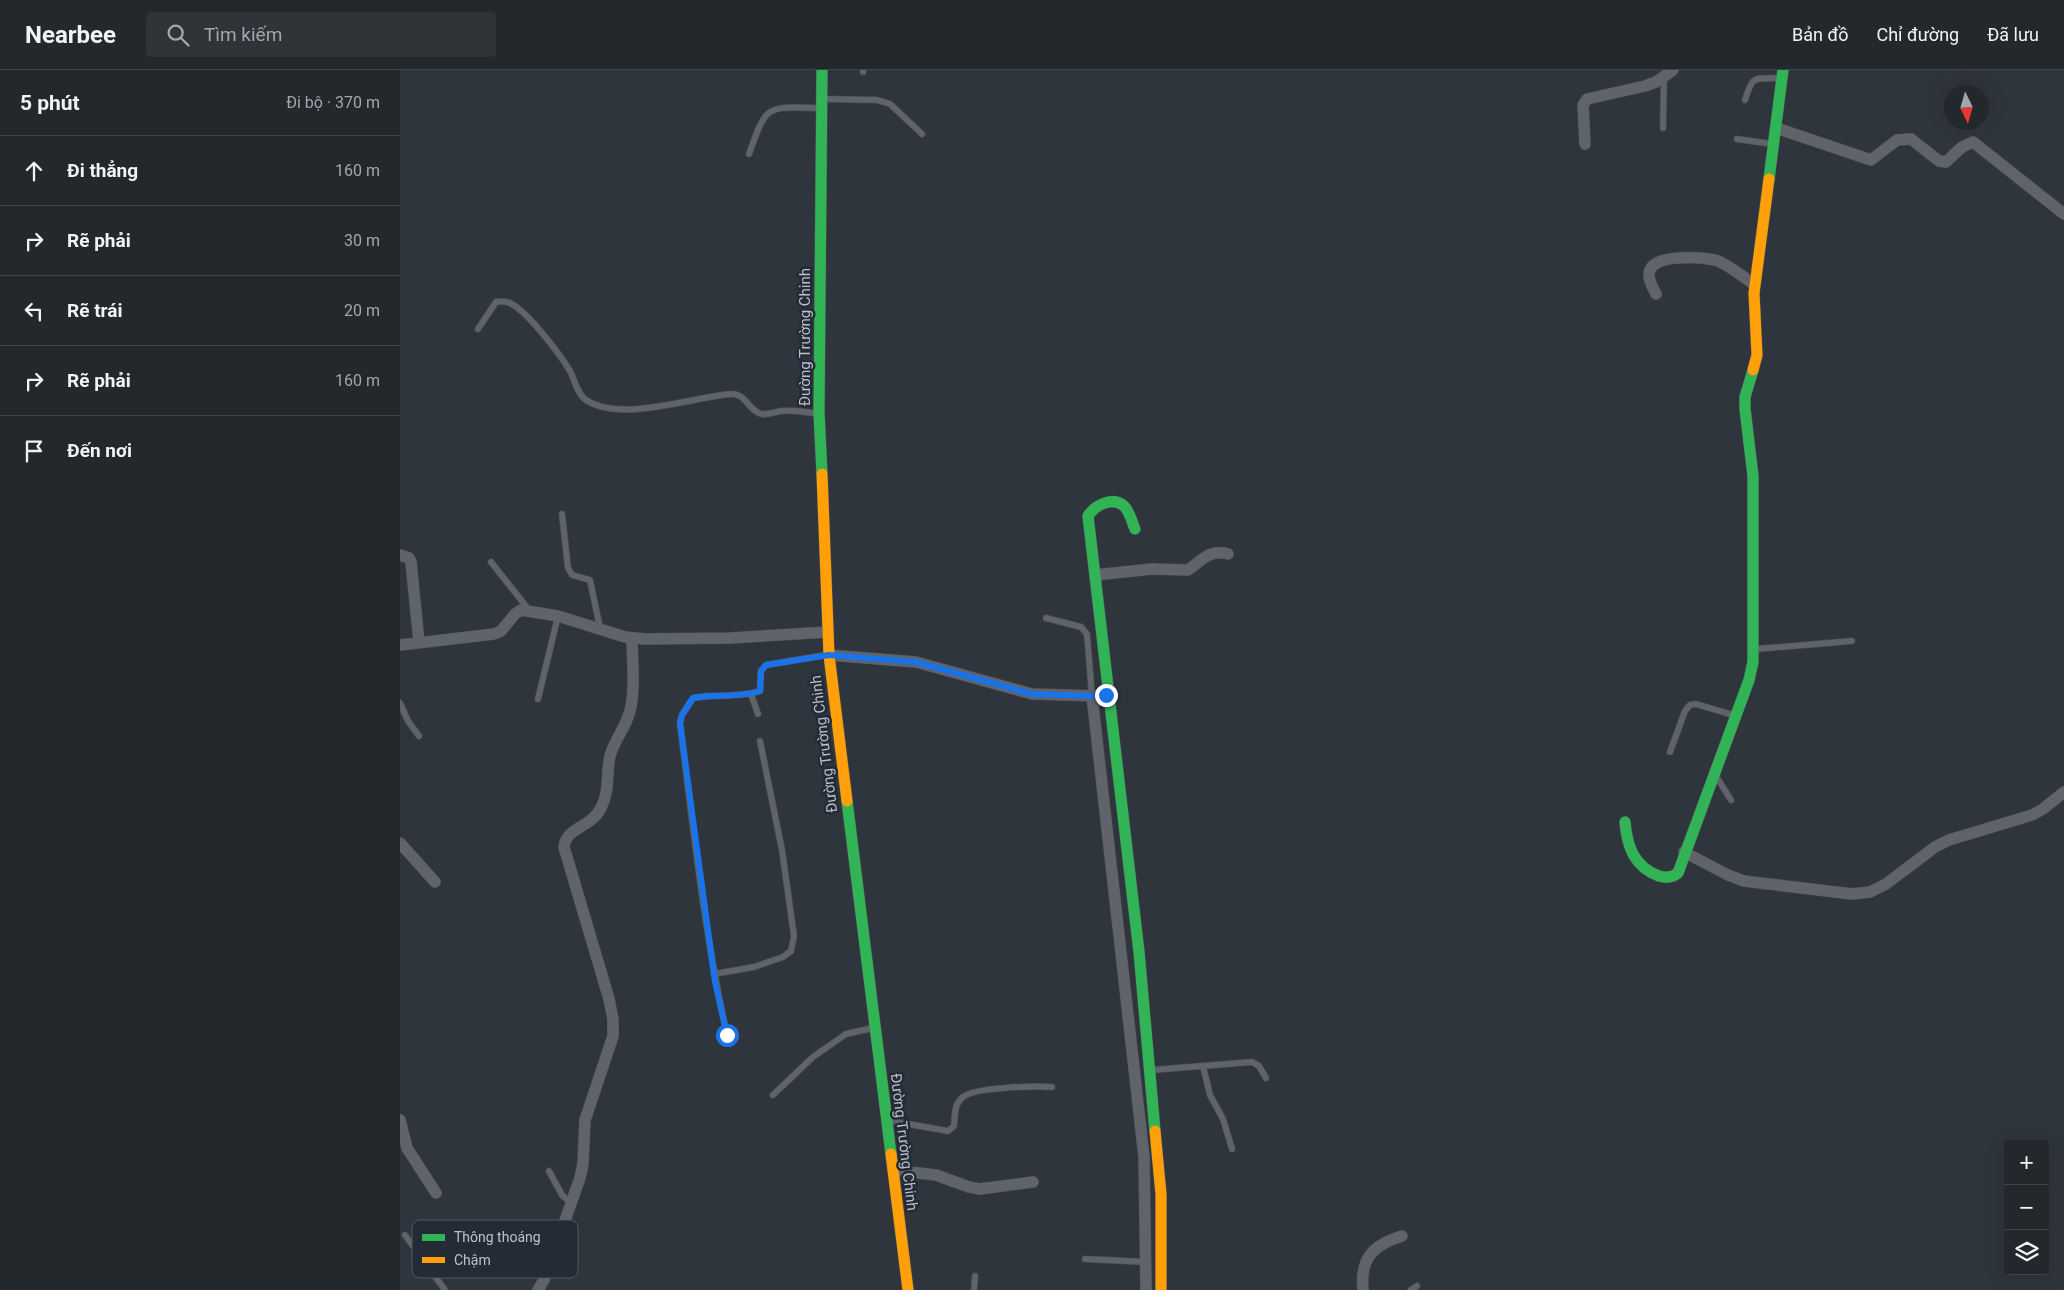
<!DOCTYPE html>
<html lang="vi">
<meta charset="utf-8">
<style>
body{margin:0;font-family:Roboto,sans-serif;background:#2f3439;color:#f1f3f6}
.controls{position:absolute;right:15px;bottom:15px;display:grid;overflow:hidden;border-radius:5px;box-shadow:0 5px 20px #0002}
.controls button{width:45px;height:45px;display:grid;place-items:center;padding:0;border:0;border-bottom:1px solid #404449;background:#23282d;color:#f1f3f6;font:25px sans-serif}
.compass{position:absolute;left:1544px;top:15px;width:45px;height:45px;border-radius:50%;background:#23282d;box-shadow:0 5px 20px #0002;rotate:175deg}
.stop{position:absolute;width:15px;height:15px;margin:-11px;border:4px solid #1a73e8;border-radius:50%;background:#fff}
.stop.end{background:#1a73e8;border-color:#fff;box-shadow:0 1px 5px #0008}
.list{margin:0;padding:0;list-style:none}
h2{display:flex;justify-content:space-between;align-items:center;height:65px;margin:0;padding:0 20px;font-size:21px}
h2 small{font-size:16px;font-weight:400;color:#a3a6aa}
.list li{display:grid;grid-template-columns:32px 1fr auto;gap:15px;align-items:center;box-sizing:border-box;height:70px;padding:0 20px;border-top:1px solid #404449}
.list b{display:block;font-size:19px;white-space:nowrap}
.list em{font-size:16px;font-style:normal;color:#a3a6aa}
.icon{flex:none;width:28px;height:28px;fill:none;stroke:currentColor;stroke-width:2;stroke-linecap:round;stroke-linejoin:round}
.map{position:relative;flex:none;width:1664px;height:1220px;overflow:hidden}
header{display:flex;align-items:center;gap:30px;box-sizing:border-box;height:70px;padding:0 25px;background:#23282d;border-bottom:1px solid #404449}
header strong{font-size:24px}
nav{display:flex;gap:28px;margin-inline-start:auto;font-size:18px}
.search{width:350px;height:45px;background:#2f3439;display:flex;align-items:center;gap:12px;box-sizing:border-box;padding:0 18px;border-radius:5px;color:#a3a6aa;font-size:19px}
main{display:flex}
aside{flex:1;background:#23282d}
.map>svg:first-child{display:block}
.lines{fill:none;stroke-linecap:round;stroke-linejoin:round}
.lane-casing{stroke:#4d5156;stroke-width:7}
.street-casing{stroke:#4d5156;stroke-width:12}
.fast-casing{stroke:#4d5156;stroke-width:12}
.slow-casing{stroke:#4d5156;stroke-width:12}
.lane{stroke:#60636a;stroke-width:5.5}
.street{stroke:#60636a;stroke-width:11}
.fast{stroke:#30b455;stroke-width:11}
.slow{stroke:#ff9f0a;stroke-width:11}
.route{stroke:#1a73e8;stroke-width:6}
.labels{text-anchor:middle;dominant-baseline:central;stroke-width:5;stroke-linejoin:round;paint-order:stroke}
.street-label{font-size:15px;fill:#bbc1cb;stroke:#232b36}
.key{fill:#232b36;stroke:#515863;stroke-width:1}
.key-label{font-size:14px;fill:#bbc1cb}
</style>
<header>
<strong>Nearbee</strong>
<div class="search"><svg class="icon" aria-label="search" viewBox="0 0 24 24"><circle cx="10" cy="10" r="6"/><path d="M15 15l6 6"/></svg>Tìm kiếm</div>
<nav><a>Bản đồ</a><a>Chỉ đường</a><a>Đã lưu</a></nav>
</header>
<main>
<aside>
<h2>5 phút<small>Đi bộ · 370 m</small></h2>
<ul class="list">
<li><svg class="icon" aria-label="ahead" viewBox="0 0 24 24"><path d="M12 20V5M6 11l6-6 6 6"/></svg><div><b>Đi thẳng</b></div><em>160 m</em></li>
<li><svg class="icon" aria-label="right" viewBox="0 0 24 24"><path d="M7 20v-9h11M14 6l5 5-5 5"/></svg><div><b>Rẽ phải</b></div><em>30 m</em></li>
<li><svg class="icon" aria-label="left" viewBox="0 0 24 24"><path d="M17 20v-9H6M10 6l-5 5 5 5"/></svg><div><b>Rẽ trái</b></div><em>20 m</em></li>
<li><svg class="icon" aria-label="right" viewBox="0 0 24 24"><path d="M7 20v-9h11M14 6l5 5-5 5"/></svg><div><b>Rẽ phải</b></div><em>160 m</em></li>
<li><svg class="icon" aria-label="arrive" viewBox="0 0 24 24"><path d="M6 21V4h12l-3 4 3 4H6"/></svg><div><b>Đến nơi</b></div></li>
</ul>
</aside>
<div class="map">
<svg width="1664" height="1220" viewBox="0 0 1664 1220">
<rect width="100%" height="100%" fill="#2f353c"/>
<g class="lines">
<defs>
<g id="lane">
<path d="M463 0V2"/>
<path d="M426 29 477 30 490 34 522 64"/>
<path d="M1345 30C1353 4 1354 9 1379 8"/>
<path d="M1263 58 1264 6"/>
<path d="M1337 69 1372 74"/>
<path d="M349 84C367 33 366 37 419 38"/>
<path d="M78 259 96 232C101 231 105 231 110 233 127 241 160 284 170 301 175 310 177 324 186 330 221 353 292 327 331 324 346 323 349 342 362 344 368 345 375 342 381 341 392 340 404 342 415 343"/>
<path d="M162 444 168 498 172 505 190 510 200 558"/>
<path d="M91 492 129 540"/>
<path d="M646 548 681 557 687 564 692 626"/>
<path d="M1356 579 1452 571"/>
<path d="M351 624 358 644"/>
<path d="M138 629 158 546"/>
<path d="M0 633 8 651 19 666"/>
<path d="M1270 682 1285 641 1290 635 1296 634 1333 645"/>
<path d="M1316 706 1331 730"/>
<path d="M314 904 354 897 383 887 391 881 394 866 382 780 360 671"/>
<path d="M327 965C304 862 293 757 280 653L282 645 293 628C315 624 339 628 360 621L361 601 366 595 426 585"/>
<path d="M803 996 810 1025 823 1049 832 1079"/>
<path d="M752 1000 852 992 859 996 866 1008"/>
<path d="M373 1025 413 987 446 964 473 958"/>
<path d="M491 1051 548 1061 554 1056C555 1045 554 1034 563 1027 575 1017 635 1016 652 1017"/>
<path d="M149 1101 162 1125 171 1133"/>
<path d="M5 1165 45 1220"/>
<path d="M685 1189 746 1192"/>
<path d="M574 1220 575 1206"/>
<path d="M1011 1220 1017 1216"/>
</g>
<g id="street">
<path d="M1376 58 1471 90 1497 70 1511 69 1539 91 1546 92 1562 77 1573 72 1664 144"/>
<path d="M1185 74 1183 35 1187 29 1245 16 1256 12 1273 0"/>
<path d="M1256 224C1253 218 1249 212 1249 205 1249 183 1300 187 1315 190 1328 194 1343 207 1355 215"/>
<path d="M0 485 9 488 11 492 19 572"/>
<path d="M695 505 752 499 788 500C802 490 810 479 828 484"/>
<path d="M0 575 94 564 101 561 115 544 121 540 158 546 225 567 245 569 331 568 428 562"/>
<path d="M429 585 516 592 632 624 699 626"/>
<path d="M692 626 744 1087 746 1220"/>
<path d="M0 773 35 812"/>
<path d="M1284 782 1328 805 1344 811 1452 824 1470 822 1486 814 1535 777 1549 770 1632 745 1643 739 1664 722"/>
<path d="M0 1050 7 1078 36 1123"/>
<path d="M493 1100 536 1105 569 1117 580 1119 633 1112"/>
<path d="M138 1220 144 1210 180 1108 183 1094 185 1050 213 966V949L209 929 164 777C166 757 191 758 201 738 210 721 206 703 210 686 214 671 225 658 229 644 236 623 232 590 232 568"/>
<path d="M963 1220C960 1188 973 1175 1002 1166"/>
</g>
<g id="fast">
<path d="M1369 109 1383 0"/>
<path d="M422 404 419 343 422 0"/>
<path d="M735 459C732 452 730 442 724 436 713 426 695 435 688 446L739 882 755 1061"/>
<path d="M447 731 491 1084"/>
<path d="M1225 752C1227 776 1234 797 1259 806 1266 808 1272 808 1278 803L1349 610 1353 592V406L1345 339V327L1353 300"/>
</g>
<g id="slow">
<path d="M1353 300 1357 285 1354 223 1369 109"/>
<path d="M422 404 429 585 447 731"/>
<path d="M755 1061 761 1124V1220"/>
<path d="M491 1084 508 1220"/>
</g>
</defs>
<use href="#lane" class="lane-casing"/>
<use href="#street" class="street-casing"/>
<use href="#fast" class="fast-casing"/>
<use href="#slow" class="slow-casing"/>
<use href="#lane" class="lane"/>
<use href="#street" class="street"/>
<use href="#fast" class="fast"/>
<use href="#slow" class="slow"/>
</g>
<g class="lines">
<path class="route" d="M327 965 315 912 280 653 282 645 293 628C315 624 339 628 360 621L361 601 366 595 429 585 516 592 632 624 692 626 706 625"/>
</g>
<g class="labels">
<g class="street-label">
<text transform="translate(405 267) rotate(-90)">Đường Trường Chinh</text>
<text transform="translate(424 674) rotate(-97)">Đường Trường Chinh</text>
<text transform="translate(504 1072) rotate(83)">Đường Trường Chinh</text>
</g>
</g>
<rect x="12" y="1150" width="166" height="58" rx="8" class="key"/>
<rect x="22" y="1164" width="23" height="7" fill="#30b455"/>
<rect x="22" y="1187" width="23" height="6" fill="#ff9f0a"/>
<g class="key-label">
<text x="54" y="1172">Thông thoáng</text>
<text x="54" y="1195">Chậm</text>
</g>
</svg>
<div class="controls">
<button>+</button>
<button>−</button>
<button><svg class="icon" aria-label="layers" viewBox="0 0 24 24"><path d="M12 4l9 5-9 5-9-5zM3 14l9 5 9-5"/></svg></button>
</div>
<svg class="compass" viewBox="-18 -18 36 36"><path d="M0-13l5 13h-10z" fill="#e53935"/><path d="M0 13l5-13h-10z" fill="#a3a6aa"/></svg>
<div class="stop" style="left:327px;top:965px"></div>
<div class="stop end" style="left:706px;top:625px"></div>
</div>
</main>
